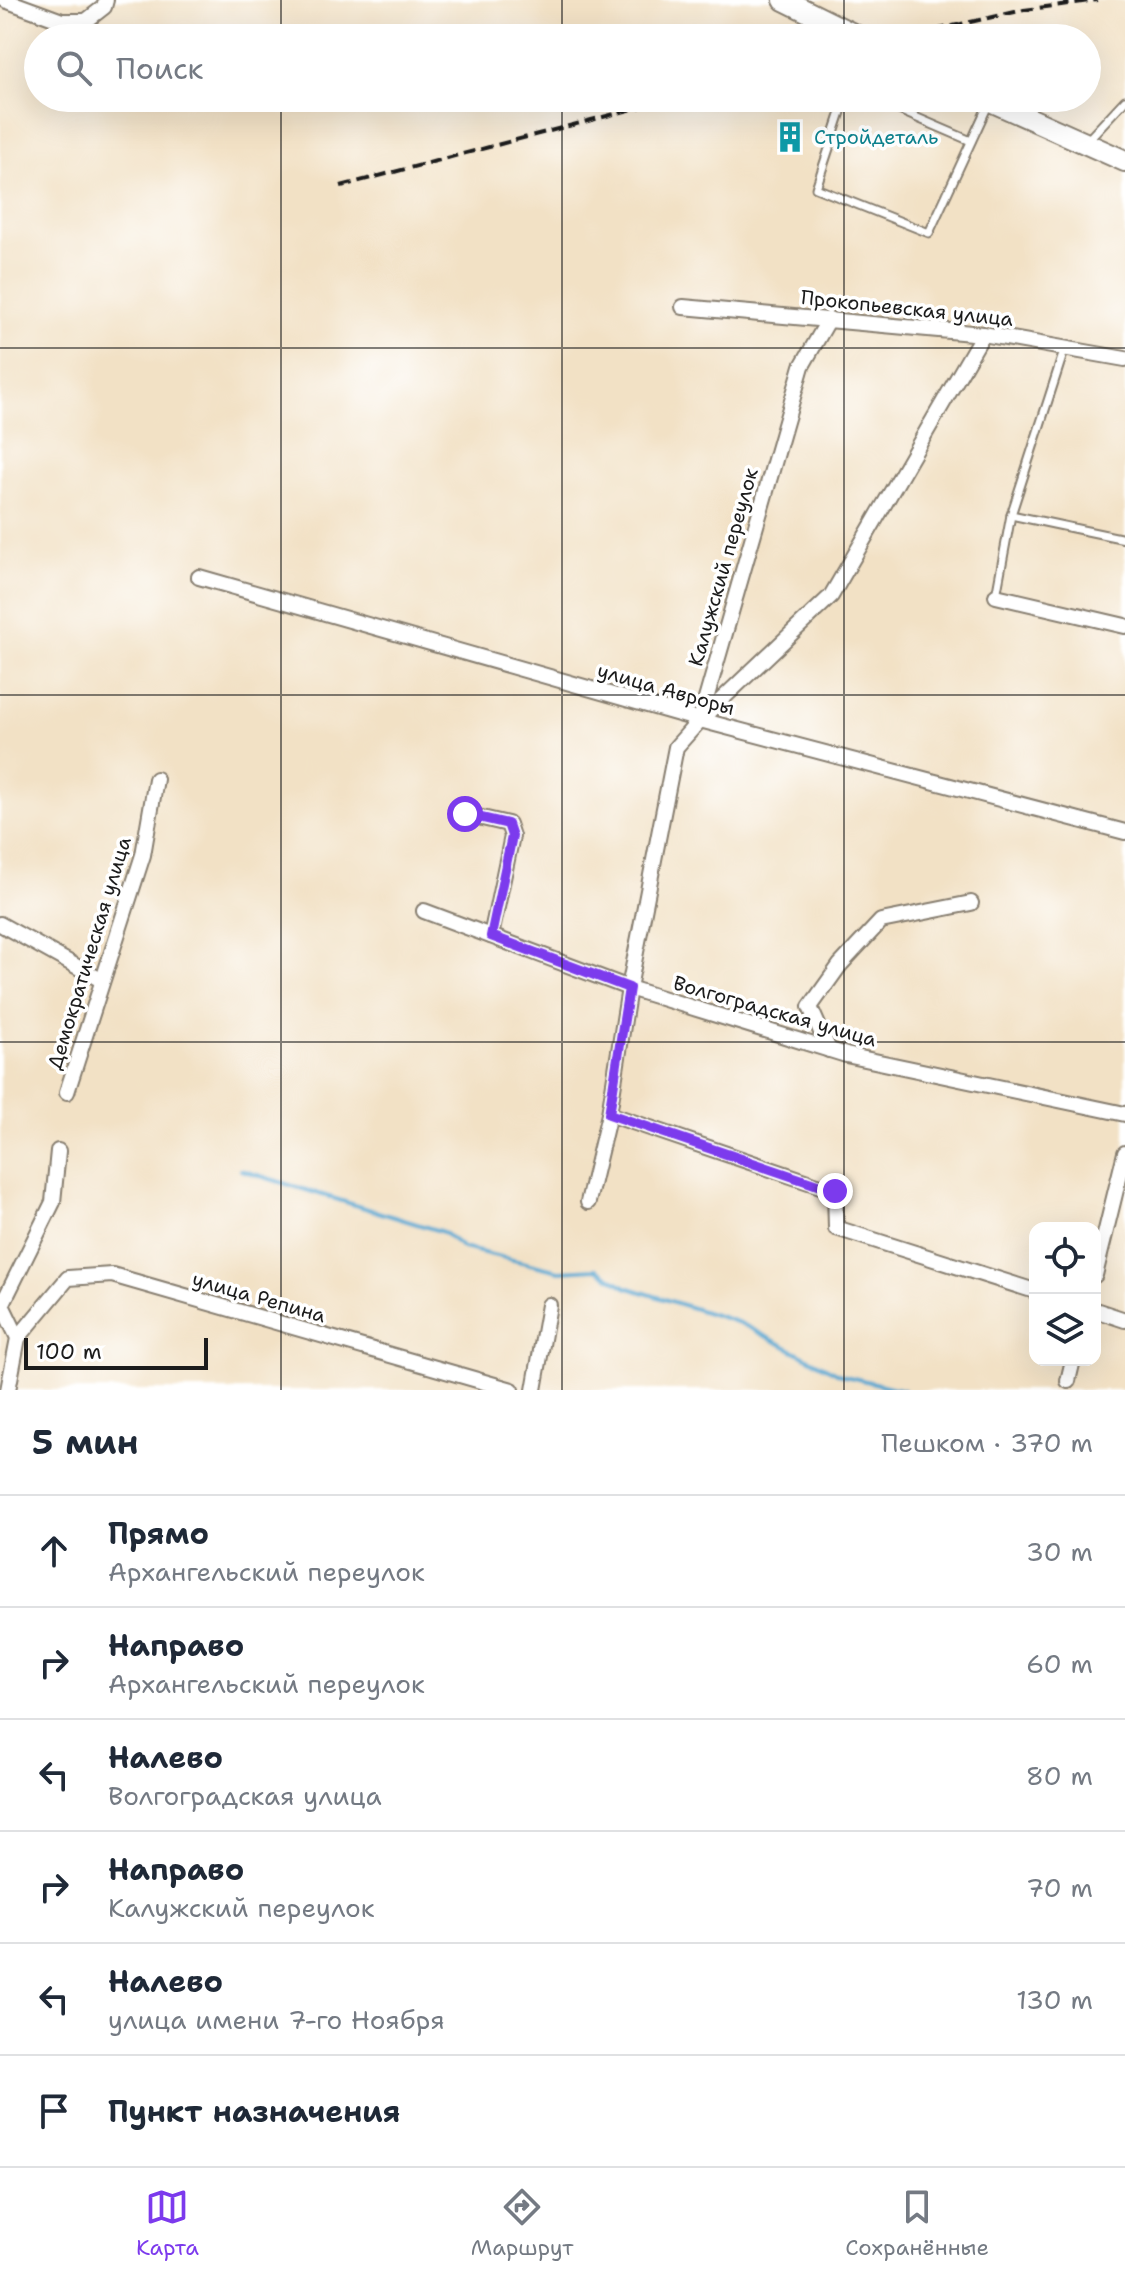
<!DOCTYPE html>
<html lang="ru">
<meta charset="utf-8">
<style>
body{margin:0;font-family:"Shantell Sans",sans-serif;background:#f6f6f7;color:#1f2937}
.controls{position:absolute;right:24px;bottom:24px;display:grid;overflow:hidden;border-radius:16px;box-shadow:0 8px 32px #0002}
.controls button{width:72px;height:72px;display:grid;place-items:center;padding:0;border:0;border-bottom:2px solid #e0e1e3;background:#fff;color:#1f2937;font:40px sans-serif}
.scale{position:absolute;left:24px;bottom:20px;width:184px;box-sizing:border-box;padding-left:8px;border:4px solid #1c1c1c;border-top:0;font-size:22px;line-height:28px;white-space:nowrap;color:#1c1c1c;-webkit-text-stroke:6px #fff;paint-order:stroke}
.stop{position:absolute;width:24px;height:24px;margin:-18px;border:6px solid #7c3aed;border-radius:50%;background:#fff}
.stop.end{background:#7c3aed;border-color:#fff;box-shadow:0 2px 8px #0008}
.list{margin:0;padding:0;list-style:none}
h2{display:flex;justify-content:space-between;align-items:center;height:104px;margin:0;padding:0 32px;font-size:34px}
h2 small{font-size:26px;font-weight:400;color:#747a83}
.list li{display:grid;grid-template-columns:52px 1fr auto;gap:24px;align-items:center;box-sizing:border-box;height:112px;padding:0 32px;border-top:2px solid #e0e1e3}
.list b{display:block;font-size:30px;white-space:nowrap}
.list p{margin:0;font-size:26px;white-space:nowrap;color:#747a83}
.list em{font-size:26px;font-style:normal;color:#747a83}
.icon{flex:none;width:44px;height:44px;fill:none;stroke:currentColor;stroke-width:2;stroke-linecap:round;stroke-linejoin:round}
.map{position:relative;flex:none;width:1125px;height:1390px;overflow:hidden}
.search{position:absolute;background:#fff;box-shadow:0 8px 32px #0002;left:24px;right:24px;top:24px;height:88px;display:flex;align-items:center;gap:20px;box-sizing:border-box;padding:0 28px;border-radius:44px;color:#747a83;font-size:30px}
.sheet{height:776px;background:#fff}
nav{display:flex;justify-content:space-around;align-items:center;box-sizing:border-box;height:112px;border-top:2px solid #e0e1e3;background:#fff;font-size:22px;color:#747a83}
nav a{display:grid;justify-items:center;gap:4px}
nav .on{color:#7c3aed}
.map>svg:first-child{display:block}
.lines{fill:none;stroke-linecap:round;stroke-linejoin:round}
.stream{stroke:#55a5cf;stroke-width:4}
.lane-casing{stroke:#877e70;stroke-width:11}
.street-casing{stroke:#877e70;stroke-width:18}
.secondary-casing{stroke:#877e70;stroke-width:24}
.lane{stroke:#fff;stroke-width:7}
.street{stroke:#fff;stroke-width:14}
.secondary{stroke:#fff;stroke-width:20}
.rail{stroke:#1c1c1c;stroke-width:4;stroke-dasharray:12 6;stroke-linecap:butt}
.route{stroke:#7c3aed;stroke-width:10}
.grid{fill:none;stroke:#1c1c1c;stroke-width:2;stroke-opacity:0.55}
.labels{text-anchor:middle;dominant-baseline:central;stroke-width:7;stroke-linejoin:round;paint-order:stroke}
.culture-label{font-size:20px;fill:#0d838f;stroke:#fff;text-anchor:start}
.street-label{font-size:20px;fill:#1c1c1c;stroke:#fff}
</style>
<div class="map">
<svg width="1125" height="1390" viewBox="0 0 1125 1390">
<rect width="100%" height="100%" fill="#fff"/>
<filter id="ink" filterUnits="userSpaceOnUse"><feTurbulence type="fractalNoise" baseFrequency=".0125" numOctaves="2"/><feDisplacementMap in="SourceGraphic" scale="16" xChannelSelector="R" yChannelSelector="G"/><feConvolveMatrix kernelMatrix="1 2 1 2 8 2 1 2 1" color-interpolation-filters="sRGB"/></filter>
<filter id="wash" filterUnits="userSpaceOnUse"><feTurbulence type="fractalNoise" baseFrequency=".006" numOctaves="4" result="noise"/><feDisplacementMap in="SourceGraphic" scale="32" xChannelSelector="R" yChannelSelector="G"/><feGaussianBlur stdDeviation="1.8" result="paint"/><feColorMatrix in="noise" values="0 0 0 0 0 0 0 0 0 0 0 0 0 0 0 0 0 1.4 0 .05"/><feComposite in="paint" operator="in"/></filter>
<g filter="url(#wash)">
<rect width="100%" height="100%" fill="#f2e1c5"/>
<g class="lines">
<path class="stream" d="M241 1170 443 1232 463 1248 559 1271 597 1269 626 1287 740 1323 841 1375 903 1390"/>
</g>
</g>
<g filter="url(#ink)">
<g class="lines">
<defs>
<g id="lane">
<path d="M864 98 844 103 816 188 929 233 989 103"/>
<path d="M871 98 971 141"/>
<path d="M1086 142 1125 100"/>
<path d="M1011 515 1125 539"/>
<path d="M996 596 1011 515 1065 348"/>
</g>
<g id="street">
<path d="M5 0 62 21H86L104 7 106 0"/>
<path d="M683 307 983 334 1125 359"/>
<path d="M199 577 700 720 1125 832"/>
<path d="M996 596 1125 626"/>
<path d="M700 720 831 596 983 334"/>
<path d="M465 814 508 824 512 836 491 936"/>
<path d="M424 911 629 988 846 1055 1125 1114"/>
<path d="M0 924 101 980"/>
<path d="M829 1050 810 1007 840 965 881 921 971 903"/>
<path d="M67 1092 143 855 156 779"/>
<path d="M609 1114 835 1191 836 1228 1035 1291"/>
<path d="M588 1202 609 1114 629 988 676 747 700 720 802 366 829 319"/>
<path d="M1095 1275 1125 1153"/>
<path d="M1095 1310 1125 1320"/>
<path d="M18 1338 68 1278 112 1275 512 1390"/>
<path d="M1068 1381 1073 1360"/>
<path d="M8 1390 18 1338 2 1305 53 1202 58 1151"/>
<path d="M534 1390 549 1305"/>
</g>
<g id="secondary">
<path d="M784 0 861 38"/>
<path d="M984 98 1125 161"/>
</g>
</defs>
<use href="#lane" class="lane-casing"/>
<use href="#street" class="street-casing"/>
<use href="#secondary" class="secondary-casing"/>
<use href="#lane" class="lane"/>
<use href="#street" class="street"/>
<use href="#secondary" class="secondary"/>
<g class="rail">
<path d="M899 38 1024 10 1097 0"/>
<path d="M341 186 675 98"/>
</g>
</g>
</g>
<g class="lines" filter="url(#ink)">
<path class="route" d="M465 814 508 824 512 836 491 936 629 988 609 1114 835 1191"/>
</g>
<path class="grid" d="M281 0V38M562 0V38M844 0V38M281 98V1390M562 98V1390M844 98V1390M0 348H1125M0 695H1125M0 1042H1125"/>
<defs>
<symbol id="building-bare" viewBox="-9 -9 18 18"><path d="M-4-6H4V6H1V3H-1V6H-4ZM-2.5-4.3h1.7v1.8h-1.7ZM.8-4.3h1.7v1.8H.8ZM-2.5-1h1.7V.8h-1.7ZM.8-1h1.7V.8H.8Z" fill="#0f9aa8" stroke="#fff" stroke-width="2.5" paint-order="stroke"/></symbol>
</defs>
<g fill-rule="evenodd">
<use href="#building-bare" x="768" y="115" width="44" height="44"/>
</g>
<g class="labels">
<g class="culture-label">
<text x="814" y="137">Стройдеталь</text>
</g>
<g class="street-label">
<text transform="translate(907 308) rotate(6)">Прокопьевская улица</text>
<text transform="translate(723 567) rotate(-74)">Калужский переулок</text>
<text transform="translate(666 689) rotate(16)">улица Авроры</text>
<text transform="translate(89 953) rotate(-73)">Демократическая улица</text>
<text transform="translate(775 1011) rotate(16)">Волгоградская улица</text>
<text transform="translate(259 1297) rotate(16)">улица Репина</text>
</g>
</g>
</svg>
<div class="controls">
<button><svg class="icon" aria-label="locate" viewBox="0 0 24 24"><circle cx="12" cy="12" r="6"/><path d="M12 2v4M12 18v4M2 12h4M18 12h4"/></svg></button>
<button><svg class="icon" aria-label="layers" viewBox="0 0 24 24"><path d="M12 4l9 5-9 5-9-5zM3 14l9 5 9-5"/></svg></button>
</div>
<div class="scale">100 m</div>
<div class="stop" style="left:465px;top:814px"></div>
<div class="stop end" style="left:835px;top:1191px"></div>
<div class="search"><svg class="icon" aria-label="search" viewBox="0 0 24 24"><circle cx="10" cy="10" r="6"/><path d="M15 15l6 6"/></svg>Поиск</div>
</div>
<section class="sheet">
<h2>5 мин<small>Пешком · 370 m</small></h2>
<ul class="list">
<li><svg class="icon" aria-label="ahead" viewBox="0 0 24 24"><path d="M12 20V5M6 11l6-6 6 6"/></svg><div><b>Прямо</b><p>Архангельский переулок</p></div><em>30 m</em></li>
<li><svg class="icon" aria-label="right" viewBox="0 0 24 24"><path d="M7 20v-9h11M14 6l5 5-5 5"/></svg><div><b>Направо</b><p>Архангельский переулок</p></div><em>60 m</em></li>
<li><svg class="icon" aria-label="left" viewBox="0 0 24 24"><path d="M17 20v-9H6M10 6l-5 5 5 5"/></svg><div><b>Налево</b><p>Волгоградская улица</p></div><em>80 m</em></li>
<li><svg class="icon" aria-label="right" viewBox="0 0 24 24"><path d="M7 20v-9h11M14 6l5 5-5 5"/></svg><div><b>Направо</b><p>Калужский переулок</p></div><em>70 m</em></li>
<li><svg class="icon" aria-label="left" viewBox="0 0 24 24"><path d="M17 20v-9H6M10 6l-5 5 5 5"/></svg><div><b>Налево</b><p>улица имени 7-го Ноября</p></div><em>130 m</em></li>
<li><svg class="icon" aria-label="arrive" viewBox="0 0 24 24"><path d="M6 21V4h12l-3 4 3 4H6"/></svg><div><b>Пункт назначения</b></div></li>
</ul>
</section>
<nav>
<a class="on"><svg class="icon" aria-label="map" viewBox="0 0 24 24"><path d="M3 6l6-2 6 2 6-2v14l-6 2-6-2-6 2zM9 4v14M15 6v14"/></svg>Карта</a>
<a><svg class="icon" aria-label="directions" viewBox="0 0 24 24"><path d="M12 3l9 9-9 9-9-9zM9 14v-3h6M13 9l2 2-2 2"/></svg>Маршрут</a>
<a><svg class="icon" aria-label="saved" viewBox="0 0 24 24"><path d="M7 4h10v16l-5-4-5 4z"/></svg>Сохранённые</a>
</nav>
